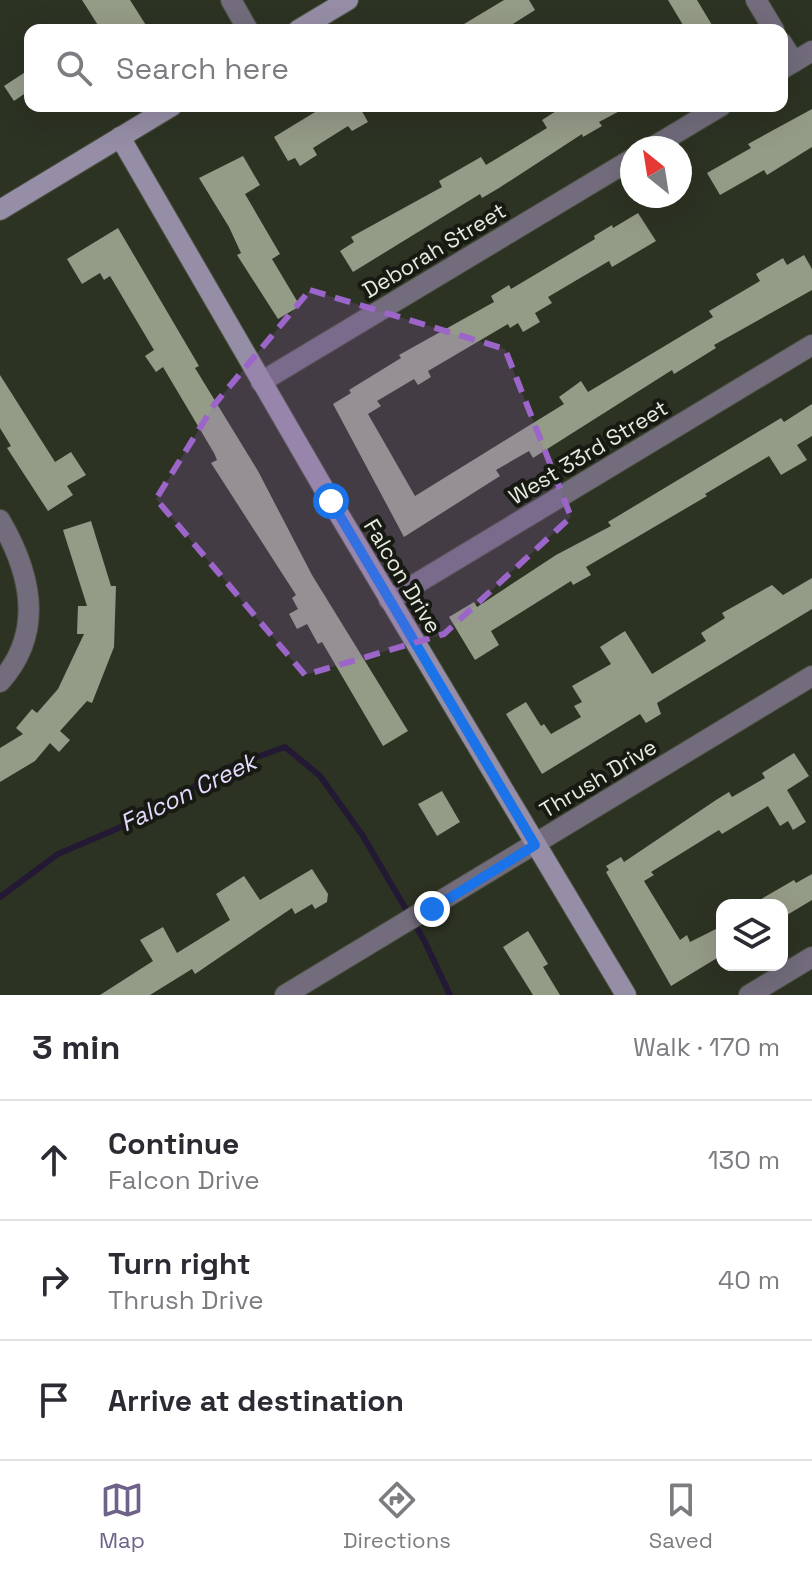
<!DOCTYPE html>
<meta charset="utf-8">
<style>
body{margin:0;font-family:"Space Grotesk",sans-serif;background:#f7f7f7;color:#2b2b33}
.controls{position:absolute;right:24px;bottom:24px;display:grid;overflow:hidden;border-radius:16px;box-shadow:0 8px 32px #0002}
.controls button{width:72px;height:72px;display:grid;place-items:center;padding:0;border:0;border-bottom:2px solid #e1e1e2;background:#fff;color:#2b2b33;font:40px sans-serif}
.compass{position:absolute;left:620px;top:136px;width:72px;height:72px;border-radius:50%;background:#fff;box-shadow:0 8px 32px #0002;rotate:330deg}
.stop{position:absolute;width:24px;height:24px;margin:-18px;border:6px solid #1a73e8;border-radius:50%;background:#fff}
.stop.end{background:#1a73e8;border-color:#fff;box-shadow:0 2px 8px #0008}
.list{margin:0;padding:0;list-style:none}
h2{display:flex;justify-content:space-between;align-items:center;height:104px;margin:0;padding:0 32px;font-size:34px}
h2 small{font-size:26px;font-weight:400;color:#7c7c81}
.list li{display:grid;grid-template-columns:52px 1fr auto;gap:24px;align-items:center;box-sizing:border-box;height:120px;padding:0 32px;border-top:2px solid #e1e1e2}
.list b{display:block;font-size:30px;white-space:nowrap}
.list p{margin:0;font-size:26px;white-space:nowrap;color:#7c7c81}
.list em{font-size:26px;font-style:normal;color:#7c7c81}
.icon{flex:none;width:44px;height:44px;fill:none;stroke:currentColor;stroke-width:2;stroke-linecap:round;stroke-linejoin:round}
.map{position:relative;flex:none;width:812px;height:995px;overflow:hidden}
.search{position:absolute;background:#fff;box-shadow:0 8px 32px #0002;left:24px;right:24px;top:24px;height:88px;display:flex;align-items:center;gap:20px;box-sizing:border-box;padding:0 28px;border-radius:16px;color:#7c7c81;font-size:30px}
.sheet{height:464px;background:#fff}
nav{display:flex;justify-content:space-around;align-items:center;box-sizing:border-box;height:112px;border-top:2px solid #e1e1e2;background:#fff;font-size:22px;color:#7c7c81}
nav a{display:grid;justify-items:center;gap:4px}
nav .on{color:#6f6389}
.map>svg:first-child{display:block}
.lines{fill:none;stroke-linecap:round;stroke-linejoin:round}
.stream{stroke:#241935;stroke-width:6}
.building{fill:#949b87}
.street-casing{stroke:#4b5041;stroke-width:22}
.secondary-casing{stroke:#4b5041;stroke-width:22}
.street{stroke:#726c7c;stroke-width:20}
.secondary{stroke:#968ea6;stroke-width:20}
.route{stroke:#1a73e8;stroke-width:10}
.marked{fill:#9b65c9;fill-opacity:0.2;stroke:#9b65c9;stroke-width:6;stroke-dasharray:16 10;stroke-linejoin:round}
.labels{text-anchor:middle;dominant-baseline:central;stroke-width:8;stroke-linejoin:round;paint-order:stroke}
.street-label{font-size:22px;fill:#e6eae0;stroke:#171a12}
.water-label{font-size:24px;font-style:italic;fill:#e6dafe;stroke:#171a12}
</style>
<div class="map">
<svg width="812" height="995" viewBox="0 0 812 995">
<rect width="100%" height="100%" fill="#2d3323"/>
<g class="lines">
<path class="stream" d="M0 897 58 854 135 821 224 769 285 747 320 776 363 836 424 940 450 995"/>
</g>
<g class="building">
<path d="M82 0H130L149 30H101Z"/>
<path d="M504 0H529L535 10 503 30H454Z"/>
<path d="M668 0H697L715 30H686Z"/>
<path d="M30 69V90L14 101 4 86Z"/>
<path d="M325 106H359L368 122 352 131 348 126 313 148 317 155 300 166 295 158 288 161 274 137Z"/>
<path d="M564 106H629L599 122 602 126 583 137 582 134 499 188 482 198 480 194 353 272 340 251 354 242 351 237 442 187 439 181 481 157 486 165 547 128 542 120Z"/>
<path d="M812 109V147L767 175 764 170 720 195 707 173 751 148 748 144Z"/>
<path d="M243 156 260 185 245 194 280 254 272 259 300 306 278 319 237 255 241 253 229 227 199 178Z"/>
<path d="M638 213 656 241 612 267 609 261 548 297 552 303 535 313 540 322 523 332 518 323 510 328 508 324 428 371 431 377 418 385 414 379 377 401 381 406 368 414 415 496 564 404 559 397 581 381 588 392 713 317 709 311 760 281 756 274 783 258 787 265 804 255 812 269V290L714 345 716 348 674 374 672 370 533 458 529 451 496 470 500 476 404 537 333 404 351 393 349 390 401 358 399 355 494 302 491 296 509 285 511 289 595 239 594 236 612 225 613 228Z"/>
<path d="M118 228 199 366 195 368 258 471 312 575 408 731 383 746 322 642 318 644 307 624 297 629 289 614 298 609 292 598 296 595 211 463 217 460 214 453 163 367 156 372 145 356 154 350 110 276 104 280 100 273 82 284 67 259Z"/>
<path d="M0 375 55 462 71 452 86 475 67 486 73 495 48 511 7 448 11 446 0 428Z"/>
<path d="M812 404V436L797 445 807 460 781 475 769 456 705 494 707 496 586 567 591 575 573 585 571 581 491 631 499 645 475 660 449 617 474 602 477 607 556 555 611 526 608 522 781 418 784 422Z"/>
<path d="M91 521 111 586H116L114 647 92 703 87 701 60 731 70 740 59 752 50 743 35 761 0 782V748L23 734 16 728 32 709 37 713 58 689 84 634H77L78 606H87L63 530Z"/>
<path d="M812 578V609L657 703 661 714 646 723 640 714 542 774 506 714 526 702 541 726 544 724 551 734 581 717 574 706 582 702 572 686 611 664 600 647 625 631 652 674 706 641 701 633 725 618 722 613 772 585 783 595Z"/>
<path d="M794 753 809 776 787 790 806 822 793 830 788 821 780 826 768 806 722 834 719 830 651 872 654 875 644 881 680 940 687 935 690 942 722 926V955L671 986 606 872 609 870 606 866 621 857 624 862 716 800 729 792 732 797 765 778 762 773Z"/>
<path d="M442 791 460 822 437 836 418 804Z"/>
<path d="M312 869 328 894 327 902 315 909 312 904 295 914 292 908 195 974 192 969 150 995H100L153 961 140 940 163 927 177 953 230 920 216 894 244 876 260 900Z"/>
<path d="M812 874V900L782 918V905H751L794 880 796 883Z"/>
<path d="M528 931 548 964 543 967 560 995H533L503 947Z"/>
</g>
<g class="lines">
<defs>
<g id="street">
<path d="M231 0 248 30"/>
<path d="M756 0 774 30"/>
<path d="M782 43 794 62"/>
<path d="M782 69 812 51"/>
<path d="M651 148 721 106"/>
<path d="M261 382 632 159"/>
<path d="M0 520C31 573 45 632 0 682"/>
<path d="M389 600 812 345"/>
<path d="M285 995 812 676"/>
<path d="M749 995 812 957"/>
</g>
<g id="secondary">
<path d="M298 30 348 0"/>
<path d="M120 137 331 501 626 995"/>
<path d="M0 210 172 106"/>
</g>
</defs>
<use href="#street" class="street-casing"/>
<use href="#secondary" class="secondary-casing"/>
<use href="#street" class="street"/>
<use href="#secondary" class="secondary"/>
</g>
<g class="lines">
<path class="route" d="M331 501 535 845 432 909"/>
</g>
<path class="marked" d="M310 290 505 349 571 517 444 634 305 675 156 499 214 405Z"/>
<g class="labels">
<g class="street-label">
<text transform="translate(434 250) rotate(-31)">Deborah Street</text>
<text transform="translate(588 452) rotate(-31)">West 33rd Street</text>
<text transform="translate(403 576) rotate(59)">Falcon Drive</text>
<text transform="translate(598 778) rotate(-31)">Thrush Drive</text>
</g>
<g class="water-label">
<text transform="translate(188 792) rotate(-26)">Falcon Creek</text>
</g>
</g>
</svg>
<div class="controls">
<button><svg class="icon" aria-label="layers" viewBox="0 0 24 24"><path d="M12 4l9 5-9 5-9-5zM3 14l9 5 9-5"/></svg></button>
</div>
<svg class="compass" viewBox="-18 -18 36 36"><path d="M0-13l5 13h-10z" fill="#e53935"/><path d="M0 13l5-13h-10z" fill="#7c7c81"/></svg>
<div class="stop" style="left:331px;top:501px"></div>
<div class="stop end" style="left:432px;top:909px"></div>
<div class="search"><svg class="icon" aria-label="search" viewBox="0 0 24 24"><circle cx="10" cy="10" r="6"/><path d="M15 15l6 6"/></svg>Search here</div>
</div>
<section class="sheet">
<h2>3 min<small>Walk · 170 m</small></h2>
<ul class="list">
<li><svg class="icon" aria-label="ahead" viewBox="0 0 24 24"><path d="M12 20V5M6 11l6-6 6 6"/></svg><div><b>Continue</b><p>Falcon Drive</p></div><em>130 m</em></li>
<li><svg class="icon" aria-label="right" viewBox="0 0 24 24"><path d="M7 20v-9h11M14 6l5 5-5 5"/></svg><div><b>Turn right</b><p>Thrush Drive</p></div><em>40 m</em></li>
<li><svg class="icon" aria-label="arrive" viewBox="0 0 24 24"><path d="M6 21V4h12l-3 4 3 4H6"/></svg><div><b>Arrive at destination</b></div></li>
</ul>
</section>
<nav>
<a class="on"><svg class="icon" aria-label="map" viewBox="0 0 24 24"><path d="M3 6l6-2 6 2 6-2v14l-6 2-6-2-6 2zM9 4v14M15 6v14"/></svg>Map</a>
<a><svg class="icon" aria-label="directions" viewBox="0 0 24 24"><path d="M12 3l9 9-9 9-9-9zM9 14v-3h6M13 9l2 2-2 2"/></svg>Directions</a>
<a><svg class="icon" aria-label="saved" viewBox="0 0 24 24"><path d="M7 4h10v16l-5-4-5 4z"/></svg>Saved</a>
</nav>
